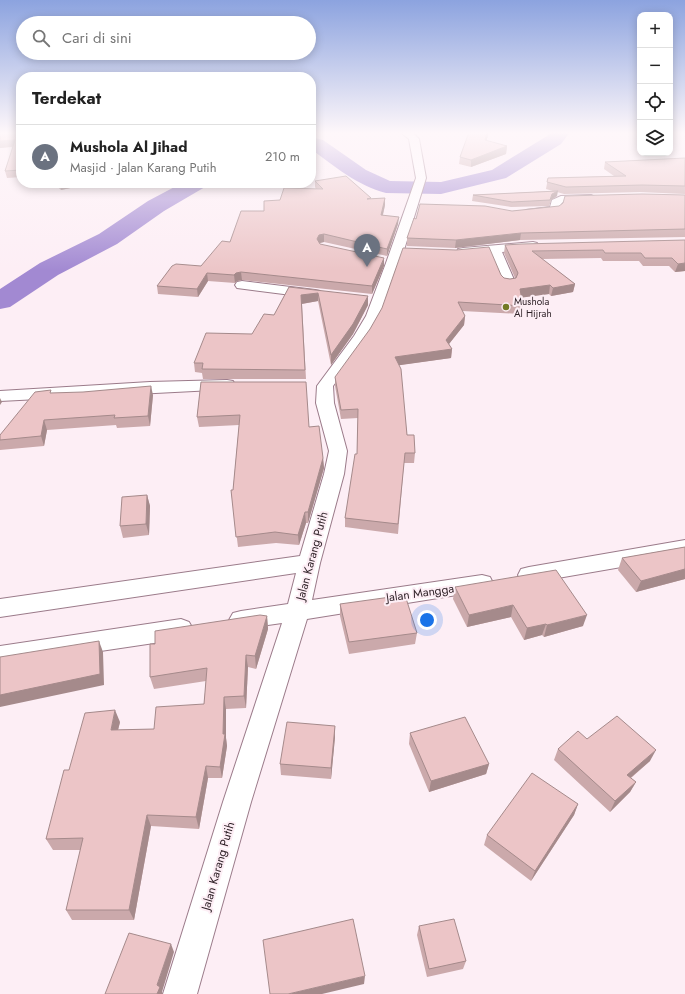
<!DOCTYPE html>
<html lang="id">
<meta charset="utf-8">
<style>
body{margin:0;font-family:Jost,sans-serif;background:#f6f6f6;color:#222}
.controls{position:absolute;right:12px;top:12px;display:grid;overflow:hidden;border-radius:8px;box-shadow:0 2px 10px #0003}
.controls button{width:36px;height:36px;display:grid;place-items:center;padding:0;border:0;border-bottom:1px solid #e0e0e0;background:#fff;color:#222;font:20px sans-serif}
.you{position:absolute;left:427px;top:620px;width:14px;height:14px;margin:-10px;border:3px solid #fff;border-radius:50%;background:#1a73e8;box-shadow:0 0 0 6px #1a73e833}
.badge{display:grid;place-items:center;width:26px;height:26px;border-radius:50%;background:#7c3aed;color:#fff;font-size:13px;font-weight:700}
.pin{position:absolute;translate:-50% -33px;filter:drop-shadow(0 1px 2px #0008)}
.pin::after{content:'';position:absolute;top:21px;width:14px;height:12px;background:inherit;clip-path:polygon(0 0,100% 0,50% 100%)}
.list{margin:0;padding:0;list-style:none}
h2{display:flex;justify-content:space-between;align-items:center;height:52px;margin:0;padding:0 16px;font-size:17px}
h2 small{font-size:13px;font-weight:400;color:#767676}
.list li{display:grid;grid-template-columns:26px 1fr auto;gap:12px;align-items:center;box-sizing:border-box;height:64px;padding:0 16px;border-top:1px solid #e0e0e0}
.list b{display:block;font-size:15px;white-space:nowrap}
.list p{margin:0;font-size:13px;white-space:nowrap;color:#767676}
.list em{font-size:13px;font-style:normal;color:#767676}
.icon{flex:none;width:22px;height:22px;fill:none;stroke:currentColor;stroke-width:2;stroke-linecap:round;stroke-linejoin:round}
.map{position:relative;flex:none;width:685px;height:994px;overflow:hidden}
.search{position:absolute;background:#fff;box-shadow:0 2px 10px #0003;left:16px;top:16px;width:300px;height:44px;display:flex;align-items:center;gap:10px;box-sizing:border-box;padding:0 14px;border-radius:22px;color:#767676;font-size:15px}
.panel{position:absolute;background:#fff;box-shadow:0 2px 10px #0003;left:16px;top:72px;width:300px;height:116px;border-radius:16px}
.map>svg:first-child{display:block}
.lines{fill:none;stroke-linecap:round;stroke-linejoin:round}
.river{fill:#a289d2;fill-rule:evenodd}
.minor-casing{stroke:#9b7b8a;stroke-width:2}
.minor{fill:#fff;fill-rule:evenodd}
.wall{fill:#cba9ab}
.shaded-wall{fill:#a58a8b}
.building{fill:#ecc5c7;stroke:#a58a8b}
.poi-dot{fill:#737a24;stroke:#fdeef5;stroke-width:1.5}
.labels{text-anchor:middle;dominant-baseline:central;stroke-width:4;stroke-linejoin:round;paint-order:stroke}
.far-poi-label{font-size:10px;fill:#302329;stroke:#fdeef5;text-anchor:start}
.street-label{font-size:12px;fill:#302329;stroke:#fdeef5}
</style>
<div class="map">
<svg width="685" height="994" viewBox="0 0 685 994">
<rect width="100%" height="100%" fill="#fdeef5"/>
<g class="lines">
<g class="river">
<path d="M551 132H570L561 144 506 178 441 194 386 193C358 186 334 166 311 149V137L323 140 366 170 390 181 441 182 492 170 547 136Z"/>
<path d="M182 183H209L205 187 164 211 117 244 58 275 10 307 0 309V289L40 263 99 234 148 201Z"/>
</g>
<defs>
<g id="minor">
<path d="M400 132H412L419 139 426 178 400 263 380 316 369 337 333 386 334 403 347 451 344 474 320 563 312 600 482 575 490 577 493 583 490 589 482 591 307 619 251 802 197 994H163L223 802 282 623 241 629 233 627 229 620 233 613 241 611 288 604 296 573 0 617V599L300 556 324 474 329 451 316 403 317 386 354 336 366 316 386 263 416 178 409 139Z"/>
<path d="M591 195 597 198 595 200 563 202 561 204C560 217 541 214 530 215L526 214 524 212 526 210 550 207 552 200 561 196Z"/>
<path d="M533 242 537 243 539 246 537 249 502 252 515 282 513 285 508 286 503 285 501 282 490 254 463 256 458 255 457 252 458 249 463 248Z"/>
<path d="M242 281 315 290 320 291 322 294 320 297 315 298 237 288 235 285 237 282Z"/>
<path d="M227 380 233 381 235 385 233 389 0 401V391L150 382Z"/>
<path d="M685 540V556L529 583 521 581 518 575 521 569 529 567Z"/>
<path d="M181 619 189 622 193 629 189 636 181 639 0 666V646Z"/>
</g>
</defs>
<use href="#minor" class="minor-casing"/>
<use href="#minor" class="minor"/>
</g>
<g class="wall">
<path d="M0 132H21V177L7 178 5 171 13 147 0 148Z"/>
<path d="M488 136 486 141 507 146 506 154 471 167 459 164 460 157Z"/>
<path d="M685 158V194L640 192 564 194 557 192V196L551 200 549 206 511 207 472 201 473 195 553 191 546 189 548 178 614 176 604 169 605 162Z"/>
<path d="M315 181 370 199 385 198V205L383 215 398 224 387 256 324 242 319 243 320 244 384 266 372 294 242 280 237 281 235 283 208 281 198 297 158 294 157 286 201 266 230 242 264 211 280 200 316 189 315 187Z"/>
<path d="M53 183H94L61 190Z"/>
<path d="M685 195V237L520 240 455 248 407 246V238L416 219 512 211Z"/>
<path d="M685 240V271L675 272 669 266H643L639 261H603L601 258 542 259 575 284 573 292 551 296 549 294 522 297 523 306 521 314 462 311 465 316 464 325 449 344 452 349 451 358 399 365 407 435 415 453 414 463H404L398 534 345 527V518L357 454 358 418 341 419 335 386V377L501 275 504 278 510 279 515 278 504 253 505 245Z"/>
<path d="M289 287 368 305 353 334 331 365 318 301 302 304 306 379H203L202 373 195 372 194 363 252 334 274 315Z"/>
<path d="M201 382 309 427 323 458 324 468 308 523H306L299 545 276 543 238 547 231 490H233L239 425 199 427 197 417Z"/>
<path d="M52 393 153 395 150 426 117 428 116 425 47 430 44 446 0 450V435Z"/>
<path d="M147 495 150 506 149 535 123 538 120 526Z"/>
<path d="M685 547V579L636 592 618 570 622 558Z"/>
<path d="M455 587 583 626 544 637 542 635 524 640 511 617 467 627 453 599Z"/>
<path d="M340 604 417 633 415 644 349 654 340 616Z"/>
<path d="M267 616 268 629 256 669 248 667 246 708 226 709V738L227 746 222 778H208L199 829 151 826 134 920H72L66 910 81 850H53L46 839 69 770 120 722 118 730 154 729 204 704 206 681 154 689 150 677 155 644Z"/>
<path d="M335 726V737L331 779 281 775 280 764Z"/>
<path d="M410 733 489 764 486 774 429 792 409 744Z"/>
<path d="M587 739 650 761 631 778 636 782 630 792 610 812 554 760 558 749Z"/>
<path d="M578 804 574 815 531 881 484 845 487 835Z"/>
<path d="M419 926 466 961 463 969 427 977 417 935Z"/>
</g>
<g class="shaded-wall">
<path d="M487 132H488V136L484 147 485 140Z"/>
<path d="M15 140 17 146 0 148V141Z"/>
<path d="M507 146 506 154 471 167V160Z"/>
<path d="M60 183H94L61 190Z"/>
<path d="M558 191 557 196 551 200 549 206 552 194Z"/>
<path d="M385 198V205L381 222V215Z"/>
<path d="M399 217 398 224 387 256V249Z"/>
<path d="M521 233 520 240 455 248 456 240Z"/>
<path d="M324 234V242L320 243 317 246V239L319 235Z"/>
<path d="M384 258V266L372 294V286Z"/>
<path d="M685 263V271L675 272 678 264Z"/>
<path d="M241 272 242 280 237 281 235 283 234 275 236 273Z"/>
<path d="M207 273 208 281 198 297 197 289Z"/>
<path d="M575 284 573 292 551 296 553 288Z"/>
<path d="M550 285 549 294 519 298 520 289Z"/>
<path d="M318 293V301L301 304V295Z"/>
<path d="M368 296V305L353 334 331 365V355Z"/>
<path d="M465 316 464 325 445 349 446 340Z"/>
<path d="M452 349 451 358 394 366 395 357Z"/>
<path d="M151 386 153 395 150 426 148 416Z"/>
<path d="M0 398 2 402 0 405Z"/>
<path d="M44 420 47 430 44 446 41 436Z"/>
<path d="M323 458 324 468 308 523V512Z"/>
<path d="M147 495 150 506 149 535 146 524Z"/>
<path d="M305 512 306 523 299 545 298 535Z"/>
<path d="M685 569V579L636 592 641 581Z"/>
<path d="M513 605 511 617 467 627 469 615Z"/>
<path d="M587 615 583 626 544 637 547 625Z"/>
<path d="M267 616 268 629 256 669 255 656Z"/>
<path d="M546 624 542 635 524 640 527 628Z"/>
<path d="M99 641 103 652 104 685 0 707V695Z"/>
<path d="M246 655 248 667 246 708 244 696Z"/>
<path d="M224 697 226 709V738L227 746 222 778 220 767 223 734Z"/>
<path d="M115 710 120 722 115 742 111 730Z"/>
<path d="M335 726V737L331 779V768Z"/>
<path d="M656 750 650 761 622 785 627 775Z"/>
<path d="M489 764 486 774 429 792 431 781Z"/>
<path d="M206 766 208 778 199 829 196 817Z"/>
<path d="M636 782 630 792 610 812 615 801Z"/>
<path d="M578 804 574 815 531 881 535 871Z"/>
<path d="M147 815 151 826 134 920 129 910Z"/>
<path d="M171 944 174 952 162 992 163 994H157V985Z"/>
<path d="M365 976 364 984 322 994H288Z"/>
</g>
<g class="building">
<path d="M0 132H21V170L5 171 15 140 0 141Z"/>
<path d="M469 132H487L485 140 507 146 471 160 460 157Z"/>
<path d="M685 158V186L642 185 566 187 547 182 548 178 626 176 605 162Z"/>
<path d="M346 176 371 198 367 199 385 198 381 215 399 217 387 249 324 234 319 235 317 239 320 244 384 258 372 286 241 272 236 273 234 275 207 273 197 289 157 286 172 266 176 264 201 266 222 241 230 242 241 211H264V201L280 200 284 188 323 189 315 181Z"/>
<path d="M558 191 552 194 550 200 512 202 473 195Z"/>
<path d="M642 194 685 195V229L521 233 456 240 407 238 414 218 416 219 420 204 485 206 512 211 559 206 563 203 565 196Z"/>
<path d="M685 240V263L678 264 672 258H645L641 253H605L603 250 532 251 575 284 553 288 550 285 520 289 523 306 458 302 465 316 446 340 452 349 395 357 401 369 407 435H414L415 453H405L398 524 345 518 355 454H357L358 409 341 410 335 377 370 329 382 308 403 248 456 250 489 247 501 275 504 278 510 279 516 278 518 273 505 245 521 244Z"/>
<path d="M289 287 368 296 353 324 331 355 318 293 301 295 305 370 202 369 203 363H194L206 333 252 334 264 314 274 315Z"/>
<path d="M201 382H306L309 427 319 426 323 458 308 512H305L298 535 275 532 236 537 231 490H233L240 415 197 417Z"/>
<path d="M151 386 148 416 114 418 115 415 44 420 41 436 0 440V435L35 392 51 390 50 393 83 392Z"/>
<path d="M147 495 146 524 120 526 122 497Z"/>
<path d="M685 547V569L641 581 622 558Z"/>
<path d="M556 570 587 615 547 625 546 624 527 628 513 605 469 615 455 587Z"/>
<path d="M405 595 417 633 349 642 340 604Z"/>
<path d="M260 615 267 616 255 656 246 655 244 696 224 697 223 734H225L220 767 206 766 196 817 147 815 129 910H66L83 838 46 839 64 770H69L85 713 115 710 111 730 154 729 156 707 204 704 207 668 150 677V644H155V631Z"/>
<path d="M99 641 100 674 0 695V657Z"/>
<path d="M617 716 656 750 627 775 636 782 615 801 558 749 578 731 587 739Z"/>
<path d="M465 717 489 764 431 781 410 733Z"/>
<path d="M287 722 335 726 331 768 280 764Z"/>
<path d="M532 773 578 804 535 871 487 835Z"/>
<path d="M353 919 365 976 288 994H270L263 940Z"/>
<path d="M454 919 466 961 429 969 419 926Z"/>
<path d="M129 933 171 944 157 985 160 987 157 994H105Z"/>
</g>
<linearGradient id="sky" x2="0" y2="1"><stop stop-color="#8ca3df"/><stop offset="0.49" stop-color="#fef7fa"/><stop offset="1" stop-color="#fef7fa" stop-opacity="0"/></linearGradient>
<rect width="685" height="271" fill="url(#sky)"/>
<circle class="poi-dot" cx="506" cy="307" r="4"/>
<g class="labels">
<g class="far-poi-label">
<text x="514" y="301">Mushola<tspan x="514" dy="12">Al Hijrah</tspan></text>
</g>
<g class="street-label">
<text transform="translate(312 556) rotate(-75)">Jalan Karang Putih</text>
<text transform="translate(420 593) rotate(-8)">Jalan Mangga</text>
<text transform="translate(218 866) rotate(-74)">Jalan Karang Putih</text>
</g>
</g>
</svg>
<div class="controls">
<button>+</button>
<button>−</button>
<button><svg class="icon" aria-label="locate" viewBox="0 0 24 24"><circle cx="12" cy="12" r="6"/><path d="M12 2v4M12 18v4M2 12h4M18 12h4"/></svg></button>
<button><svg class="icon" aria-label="layers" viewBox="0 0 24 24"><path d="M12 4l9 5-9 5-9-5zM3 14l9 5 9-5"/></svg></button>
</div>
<div class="you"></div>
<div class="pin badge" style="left:367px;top:267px;background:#6b7280">A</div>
<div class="search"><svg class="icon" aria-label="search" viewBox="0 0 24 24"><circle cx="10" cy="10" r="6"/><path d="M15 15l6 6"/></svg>Cari di sini</div>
<section class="panel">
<h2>Terdekat<small></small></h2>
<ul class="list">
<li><span class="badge" style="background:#6b7280">A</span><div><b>Mushola Al Jihad</b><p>Masjid · Jalan Karang Putih</p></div><em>210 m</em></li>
</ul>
</section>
</div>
